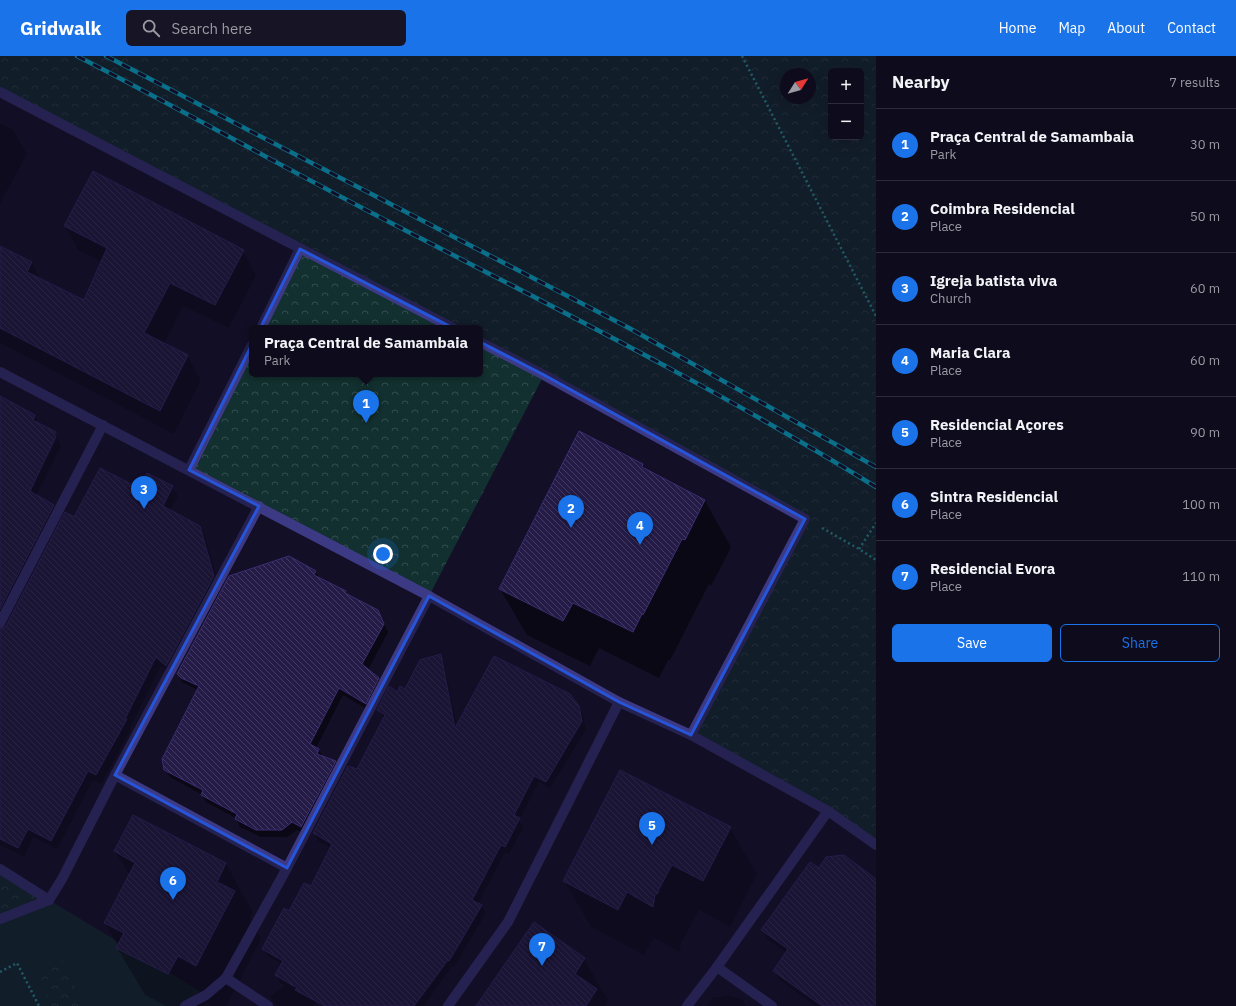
<!DOCTYPE html>
<meta charset="utf-8">
<style>
body{margin:0;font-family:"IBM Plex Sans",sans-serif;background:#171425;color:#f1f3f6}
.controls{position:absolute;right:12px;top:12px;display:grid;overflow:hidden;border-radius:6px;box-shadow:0 4px 16px #0002}
.controls button{width:36px;height:36px;display:grid;place-items:center;padding:0;border:0;border-bottom:1px solid #2e2b3b;background:#0e0b1c;color:#f1f3f6;font:20px sans-serif}
.compass{position:absolute;left:780px;top:12px;width:36px;height:36px;border-radius:50%;background:#0e0b1c;box-shadow:0 4px 16px #0002;rotate:53deg}
.you{position:absolute;left:383px;top:498px;width:14px;height:14px;margin:-10px;border:3px solid #fff;border-radius:50%;background:#1a73e8;box-shadow:0 0 0 6px #1a73e833}
.badge{display:grid;place-items:center;width:26px;height:26px;border-radius:50%;background:#1a73e8;color:#fff;font-size:13px;font-weight:700}
.pin{position:absolute;translate:-50% -33px;filter:drop-shadow(0 1px 2px #0008)}
.pin::after{content:'';position:absolute;top:21px;width:14px;height:12px;background:inherit;clip-path:polygon(0 0,100% 0,50% 100%)}
.popup{position:absolute;left:249px;top:269px;width:234px;height:52px;box-sizing:border-box;display:grid;place-content:center;border-radius:6px;background:#0e0b1c;filter:drop-shadow(0 1px 3px #0005);font-size:13px;white-space:nowrap;color:#9b9ba3}
.popup b{font-size:15px;color:#f1f3f6}
.popup::after{content:'';position:absolute;left:50%;top:100%;margin-left:-8px;border:8px solid transparent;border-top-color:#0e0b1c}
.list{margin:0;padding:0;list-style:none}
h2{display:flex;justify-content:space-between;align-items:center;height:52px;margin:0;padding:0 16px;font-size:17px}
h2 small{font-size:13px;font-weight:400;color:#9b9ba3}
.list li{display:grid;grid-template-columns:26px 1fr auto;gap:12px;align-items:center;box-sizing:border-box;height:72px;padding:0 16px;border-top:1px solid #2e2b3b}
.list b{display:block;font-size:15px;white-space:nowrap}
.list p{margin:0;font-size:13px;white-space:nowrap;color:#9b9ba3}
.list em{font-size:13px;font-style:normal;color:#9b9ba3}
.actions{display:flex;gap:8px;padding:12px 16px}
.actions a{flex:1;padding:9px 0;border:1px solid #1a73e8;border-radius:6px;text-align:center;font-size:14px;color:#1a73e8}
.actions .main{background:#1a73e8;color:#fff}
.icon{flex:none;width:22px;height:22px;fill:none;stroke:currentColor;stroke-width:2;stroke-linecap:round;stroke-linejoin:round}
.map{position:relative;flex:none;width:876px;height:950px;overflow:hidden}
header{display:flex;align-items:center;gap:24px;box-sizing:border-box;height:56px;padding:0 20px;background:#1a73e8;color:#fff}
header strong{font-size:19px}
nav{display:flex;gap:22px;margin-inline-start:auto;font-size:14px}
.search{width:280px;height:36px;background:#171425;display:flex;align-items:center;gap:10px;box-sizing:border-box;padding:0 14px;border-radius:6px;color:#9b9ba3;font-size:15px}
main{display:flex}
aside{flex:1;background:#0e0b1c}
.map>svg:first-child{display:block}
.grass{fill:#12302f}
.park{fill:url(#park-crowns);fill-rule:evenodd}
.shadow{fill:#0007;fill-rule:evenodd}
.building{fill:url(#building-back-hatch);stroke:#3b2d73}
.lines{fill:none;stroke-linecap:round;stroke-linejoin:round}
.path{stroke:#2fb8b0;stroke-width:2.5;stroke-dasharray:2 3;stroke-linecap:butt}
.minor{stroke:#3d3a85;stroke-width:10}
.rail-casing{stroke:#00e5ff;stroke-width:4.5}
.rail{stroke:#130f26;stroke-width:3;stroke-dasharray:9;stroke-linecap:butt}
.marked{fill:none;stroke:#2655da;stroke-width:3;stroke-linejoin:round}
</style>
<header>
<strong>Gridwalk</strong>
<div class="search"><svg class="icon" aria-label="search" viewBox="0 0 24 24"><circle cx="10" cy="10" r="6"/><path d="M15 15l6 6"/></svg>Search here</div>
<nav><a>Home</a><a>Map</a><a>About</a><a>Contact</a></nav>
</header>
<main>
<div class="map">
<svg width="876" height="950" viewBox="0 0 876 950">
<defs>
<pattern id="park-crowns" width="20" height="18" patternUnits="userSpaceOnUse"><rect width="20" height="18" fill="#12302f"/><path d="M2 6a3 3 0 1 1 6 0M12 15a3 3 0 1 1 6 0" fill="none" stroke="#344d4e"/></pattern>
<pattern id="building-back-hatch" width="6" height="6" patternUnits="userSpaceOnUse"><rect width="6" height="6" fill="#241b47"/><path d="M-1 5l2 2M0 0l6 6M5-1l2 2" fill="none" stroke="#433b63"/></pattern>
</defs>
<rect width="100%" height="100%" fill="#130f26"/>
<path class="grass" d="M49 844 206 939 185 950H0V863Z"/>
<g class="park">
<path d="M0 0H876V789L691 679 804 463 544 319 429 540 189 414 252 289V318H480V272H261L300 194 0 36ZM831 15H861V81H831ZM786 18H810V42H786Z"/>
<path d="M0 813 49 844 0 863Z"/>
<path d="M62 904 84 950H52L36 917Z"/>
</g>
<g class="shadow">
<path d="M0 67 13 74 27 98 0 148Z"/>
<path d="M93 116 243 195 256 219 229 272 183 250 164 288 187 300 201 324 174 378 0 287V191L32 207 41 224 84 246 102 206 78 194 65 170Z"/>
<path d="M0 341 35 360 40 369 55 377 61 390 36 440 53 450 59 459 0 572ZM55 382H57L28 440 26 439Z"/>
<path d="M643 409 645 414 705 445 731 491 711 530 709 528 670 604H668L659 622 599 592 590 610 527 579 500 533Z"/>
<path d="M172 431 178 440 170 455 200 470 205 480 219 530 172 618 161 610 130 672 131 673 101 728 93 724 57 793 33 781 24 801 0 789V574L7 571 75 462 137 433Z"/>
<path d="M316 516 320 523 345 536 347 539 378 555 388 576 368 614 378 622 383 630 370 655 343 639 316 692 319 694 323 701 335 706 339 713 305 778 297 774 287 781H261L240 771 236 762 206 746 201 738 170 721 167 716 207 737 208 735 167 714V716L165 713 198 634 182 626 178 618Z"/>
<path d="M440 599 444 607 457 671 578 651 583 659 586 674 550 732 539 726 519 764 523 771 509 798 505 796 478 848 482 850 486 857 454 911 452 910 424 950H347L324 935 314 950H279L274 947 270 940 285 929 280 927 276 919 282 908 268 900 263 893 289 856 311 831 331 792 318 785 314 777 357 714 384 663 378 654 398 638 406 634Z"/>
<path d="M133 761 226 808 253 856 250 862 261 883 227 950H211L205 947 204 950H166L145 939 117 892 118 890 105 867 130 820 115 795Z"/>
<path d="M730 772 757 818 730 871 699 854 685 880 684 883 681 885 680 896 654 882 644 899 591 871 564 825Z"/>
<path d="M820 814 876 824V950H815L780 924 774 915 787 897 768 884 763 874Z"/>
<path d="M584 903 608 944 605 950H478Z"/>
<path d="M725 939 742 943 746 950H706L713 941H720Z"/>
</g>
<g class="building">
<path d="M93 115 244 194 215 249 170 227 144 277 188 299 160 355 0 272V190L32 206 27 216 84 244 107 192 64 170Z"/>
<path d="M0 340 35 359 33 364 56 376 54 379 56 380 30 435 54 449 0 553Z"/>
<path d="M579 375 643 408 642 411 705 444 685 484 682 483 643 559 642 558 633 576 573 547 563 565 499 533Z"/>
<path d="M100 412 137 431 141 422 143 423 147 417 173 430 163 450 200 470 214 520 166 610 156 601 125 663H127L96 719 88 715 51 785 28 773 18 792 0 783V573L6 570 65 456 74 461Z"/>
<path d="M289 500 316 515 314 519 346 535 345 537 378 554 384 568 362 608 379 622 366 648 339 632 310 688 319 693 317 698 336 705 301 771 292 766 282 774H256L235 763 237 758 201 739 203 734 164 714 162 703 199 630 181 622 177 618 229 520Z"/>
<path d="M441 598 455 672 494 600 570 638 579 650 582 665 546 726 534 720 514 759 520 762 505 791 501 789 472 844 482 849 449 905 448 904 414 950H325L295 934 297 932 275 919 283 905 262 893 284 852 289 855 304 827 311 830 332 788 313 777 348 710 357 713 385 659 377 654 389 630 397 636 400 630 405 633 420 604Z"/>
<path d="M620 714 731 771 703 825 672 809 659 833 658 837 655 839 653 851 627 836 618 854 563 825Z"/>
<path d="M133 759 226 807 217 826 235 835 196 910 178 900 168 918 116 892 124 877 104 867 135 807 114 795Z"/>
<path d="M844 799 876 823V950H822L773 915 788 893 761 874 810 806 819 812 826 801Z"/>
<path d="M534 866 585 902 575 918 597 933 586 950H476Z"/>
</g>
<g class="lines">
<g class="path">
<path d="M742 0 876 260"/>
<path d="M822 472 859 493 876 504"/>
<path d="M859 493 876 467"/>
<path d="M0 916 17 907 39 950"/>
</g>
<g class="minor">
<path d="M0 36 453 272"/>
<path d="M261 272 300 193"/>
<path d="M480 286 544 319 805 463 691 679"/>
<path d="M0 316 429 540 619 646 691 679 828 755 876 789"/>
<path d="M189 414 252 289"/>
<path d="M0 567 103 369"/>
<path d="M115 719 287 812"/>
<path d="M0 813 49 844"/>
<path d="M0 863 49 844 62 823 115 719 259 450"/>
<path d="M717 911 772 950"/>
<path d="M226 922 268 950"/>
<path d="M185 950 206 939 226 922 287 812 429 540"/>
<path d="M448 950 508 866 619 646"/>
<path d="M687 950 717 911 828 755"/>
</g>
<defs>
<g id="rail">
<path d="M77 0C184 55 288 114 395 169 557 253 721 335 876 431"/>
<path d="M106 0 629 272 876 411"/>
</g>
</defs>
<use href="#rail" class="rail-casing"/>
<use href="#rail" class="rail"/>
</g>
<path d="M0 0H876V950H0ZM300 193 544 319 805 463 691 679 619 646 429 540 287 812 115 719 259 450 189 414Z" fill="#130f26" fill-opacity=".55" fill-rule="evenodd"/>
<path class="marked" d="M300 193 544 319 805 463 691 679 619 646 429 540 287 812 115 719 259 450 189 414Z"/>
</svg>
<div class="controls">
<button>+</button>
<button>−</button>
</div>
<svg class="compass" viewBox="-18 -18 36 36"><path d="M0-13l5 13h-10z" fill="#e53935"/><path d="M0 13l5-13h-10z" fill="#9b9ba3"/></svg>
<div class="you"></div>
<div class="pin badge" style="left:366px;top:367px">1</div>
<div class="popup"><b>Praça Central de Samambaia</b>Park</div>
<div class="pin badge" style="left:571px;top:472px">2</div>
<div class="pin badge" style="left:144px;top:453px">3</div>
<div class="pin badge" style="left:640px;top:489px">4</div>
<div class="pin badge" style="left:652px;top:789px">5</div>
<div class="pin badge" style="left:173px;top:844px">6</div>
<div class="pin badge" style="left:542px;top:910px">7</div>
</div>
<aside>
<h2>Nearby<small>7 results</small></h2>
<ul class="list">
<li><span class="badge">1</span><div><b>Praça Central de Samambaia</b><p>Park</p></div><em>30 m</em></li>
<li><span class="badge">2</span><div><b>Coimbra Residencial</b><p>Place</p></div><em>50 m</em></li>
<li><span class="badge">3</span><div><b>Igreja batista viva</b><p>Church</p></div><em>60 m</em></li>
<li><span class="badge">4</span><div><b>Maria Clara</b><p>Place</p></div><em>60 m</em></li>
<li><span class="badge">5</span><div><b>Residencial Açores</b><p>Place</p></div><em>90 m</em></li>
<li><span class="badge">6</span><div><b>Sintra Residencial</b><p>Place</p></div><em>100 m</em></li>
<li><span class="badge">7</span><div><b>Residencial Evora</b><p>Place</p></div><em>110 m</em></li>
</ul>
<div class="actions"><a class="main">Save</a><a>Share</a></div>
</aside>
</main>
